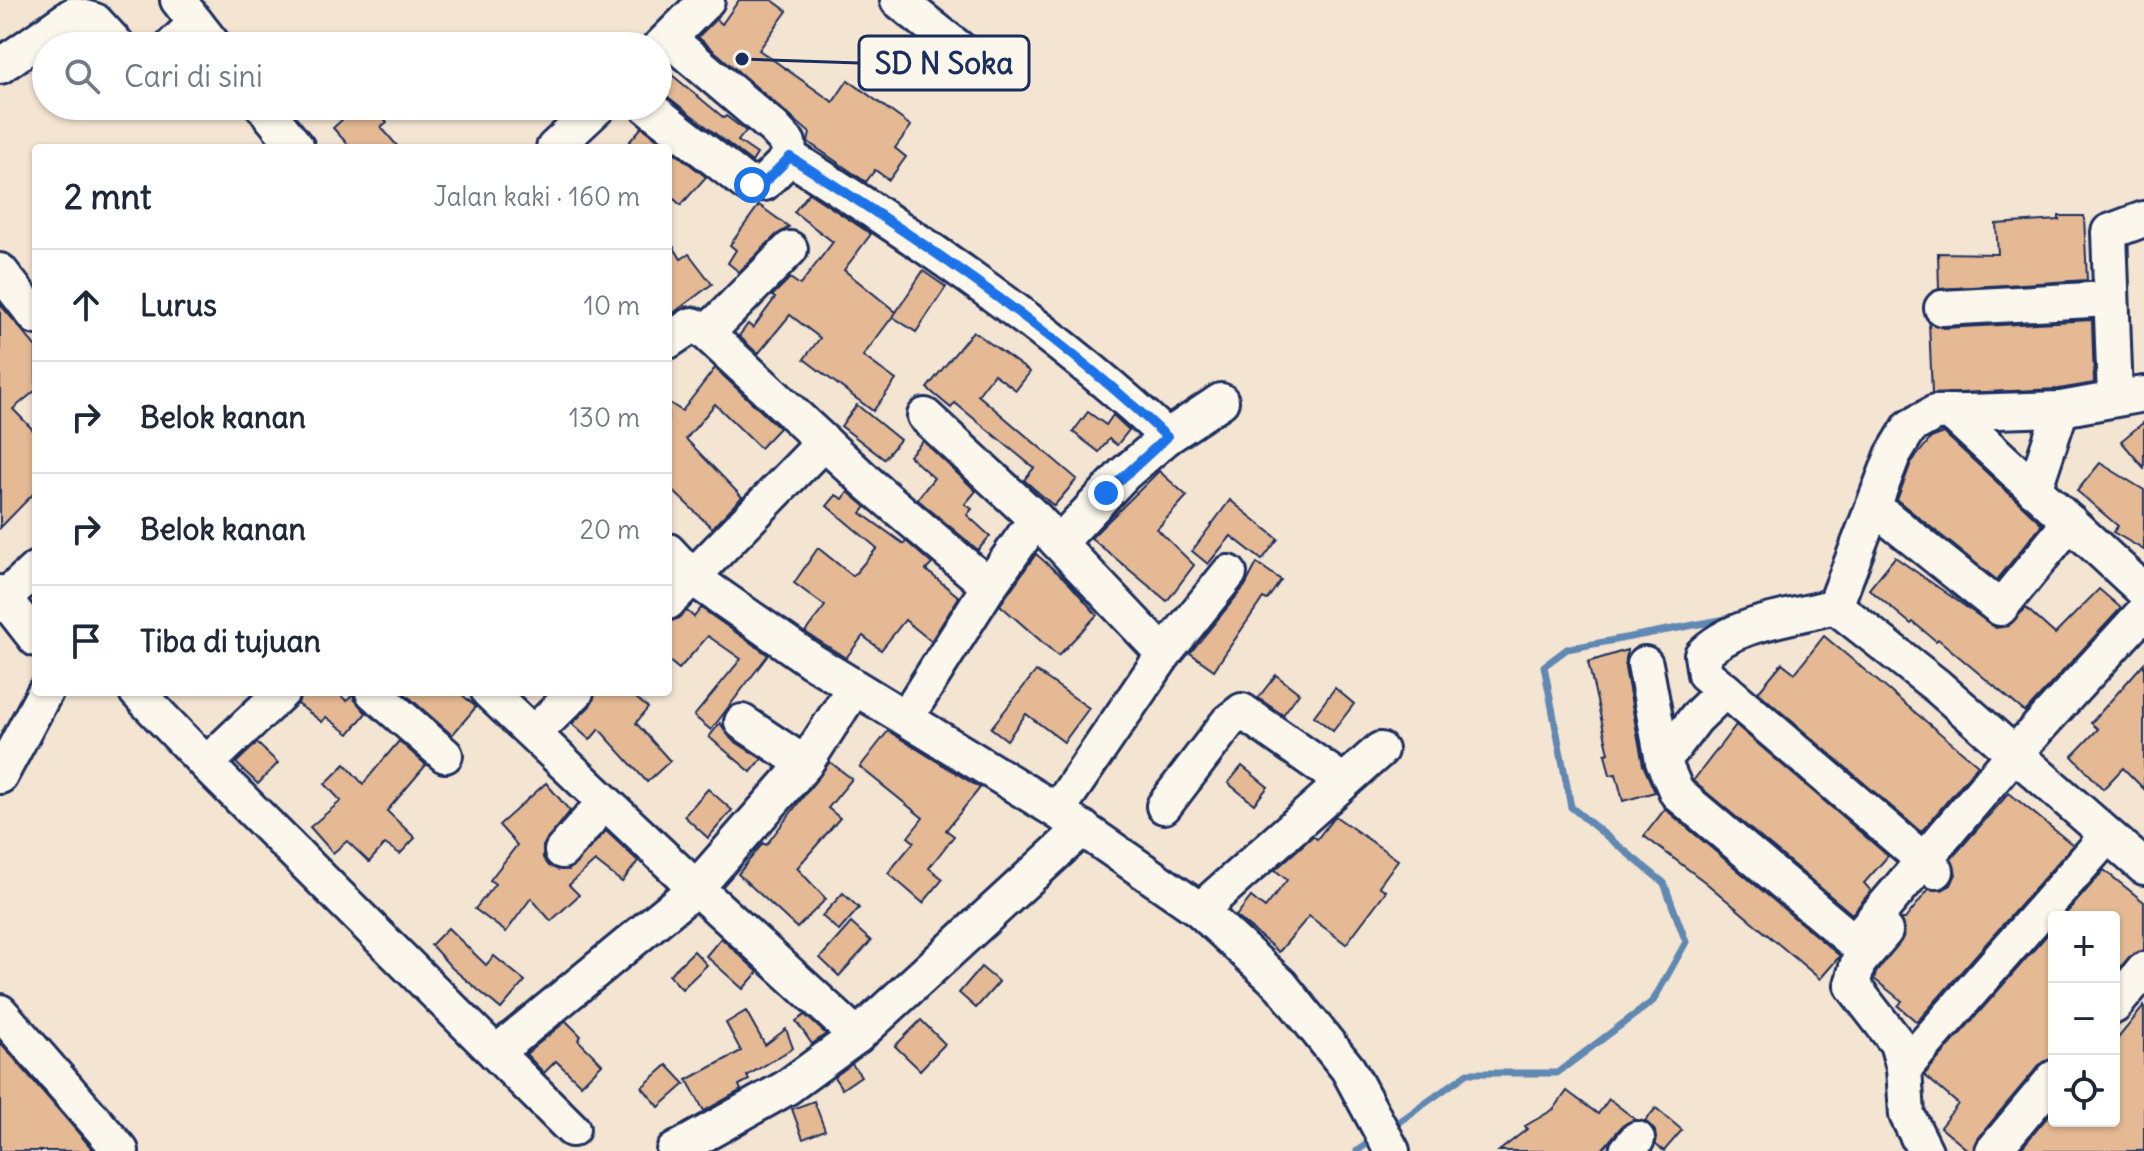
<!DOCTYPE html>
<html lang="id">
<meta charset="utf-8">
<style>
body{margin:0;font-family:Delius,sans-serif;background:#f6f6f7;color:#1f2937}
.controls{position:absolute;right:24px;bottom:24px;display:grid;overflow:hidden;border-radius:8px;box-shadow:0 2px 6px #0004}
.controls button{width:72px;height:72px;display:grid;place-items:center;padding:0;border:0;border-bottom:2px solid #e0e1e3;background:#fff;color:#1f2937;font:40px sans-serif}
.stop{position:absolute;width:24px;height:24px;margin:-18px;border:6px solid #1a73e8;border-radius:50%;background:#fff}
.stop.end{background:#1a73e8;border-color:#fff;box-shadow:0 2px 8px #0008}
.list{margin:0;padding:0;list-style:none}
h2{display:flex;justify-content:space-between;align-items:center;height:104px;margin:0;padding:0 32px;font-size:34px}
h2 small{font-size:26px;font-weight:400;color:#747a83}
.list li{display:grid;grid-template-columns:52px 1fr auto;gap:24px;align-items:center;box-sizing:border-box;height:112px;padding:0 32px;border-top:2px solid #e0e1e3}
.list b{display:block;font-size:30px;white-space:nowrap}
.list em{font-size:26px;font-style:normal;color:#747a83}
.icon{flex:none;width:44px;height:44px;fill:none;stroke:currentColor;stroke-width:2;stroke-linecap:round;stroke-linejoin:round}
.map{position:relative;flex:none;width:2144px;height:1151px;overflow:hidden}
.search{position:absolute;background:#fff;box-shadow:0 2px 6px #0004;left:32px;top:32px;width:640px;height:88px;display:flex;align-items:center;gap:20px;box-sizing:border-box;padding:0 28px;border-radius:44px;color:#747a83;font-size:30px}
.panel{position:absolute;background:#fff;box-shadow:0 2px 6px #0004;left:32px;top:144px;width:640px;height:552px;border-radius:8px}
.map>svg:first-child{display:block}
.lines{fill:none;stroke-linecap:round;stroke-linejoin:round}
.stream{stroke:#5f88b2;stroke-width:7}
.building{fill:#e4b994;stroke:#1b2f5e;stroke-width:2}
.minor-casing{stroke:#1b2f5e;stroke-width:40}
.minor{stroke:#fbf7ec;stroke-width:34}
.route{stroke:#1a73e8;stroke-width:10}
.leader{fill:none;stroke:#1b2f5e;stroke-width:3}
.callout-dot{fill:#1b2f5e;stroke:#fbf7ec;stroke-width:3}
.callout{fill:#fbf7ec;stroke:#1b2f5e;stroke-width:3}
.callout-label{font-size:30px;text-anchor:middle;font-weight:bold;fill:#1b2f5e}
</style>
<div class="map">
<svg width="2144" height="1151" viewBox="0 0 2144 1151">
<rect width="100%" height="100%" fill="#f4e4d2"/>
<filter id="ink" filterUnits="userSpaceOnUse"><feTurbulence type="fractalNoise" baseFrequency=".0125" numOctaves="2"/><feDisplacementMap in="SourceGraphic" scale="16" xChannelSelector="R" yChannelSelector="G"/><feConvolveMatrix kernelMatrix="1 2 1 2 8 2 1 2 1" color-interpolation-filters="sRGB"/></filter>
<g filter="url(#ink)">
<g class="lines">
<g class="stream">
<path d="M1389 1129 1468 1073H1557L1653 1001 1686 942 1664 883 1571 807 1544 666 1567 649 1731 618"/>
<path d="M1357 1151 1375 1138"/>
</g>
</g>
<g class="building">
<path d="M739 0H772L787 11 759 50 833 102 848 80 911 126 895 148 906 157 889 180 875 170 866 182 808 142 810 133 698 37 716 19 722 24Z"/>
<path d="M672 75 724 118 726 116 746 131 738 141 757 154 752 162 659 90Z"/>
<path d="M357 106H372L387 122 381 127 399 148H351L333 128Z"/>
<path d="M642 127 706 177 681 205 668 194V148H624Z"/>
<path d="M809 193 871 234 844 270 896 312 863 356 896 380 873 411 804 359 820 338 790 315 758 354 739 336 748 324 753 328 775 298 772 296 790 278 800 285 833 242 794 212Z"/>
<path d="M759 205 789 227 776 235 739 272 728 263 736 250 730 245Z"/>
<path d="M2059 216H2084L2087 280 1939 289 1938 253 1998 254 1996 224 2059 220Z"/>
<path d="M668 238 681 259 689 254 712 284 668 317Z"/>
<path d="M923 271 946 287 916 332 893 317Z"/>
<path d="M0 304 36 347V390L13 409 36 433V491L0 528Z"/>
<path d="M2092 320 2094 383 2059 389 1932 394 1929 322 1943 328Z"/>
<path d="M973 331 1030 372 1016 390 994 374 978 395 1077 479 1054 506 1024 480 1034 468 955 403 951 408 927 388Z"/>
<path d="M715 368 779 428 760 448 715 404 686 439 742 497 712 528 668 486V402L682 411Z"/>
<path d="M857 405 900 440 884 459 841 426Z"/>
<path d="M1088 412 1106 425 1113 415 1129 430 1117 445 1109 439 1099 452 1073 432Z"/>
<path d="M2144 422V468L2121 441Z"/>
<path d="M1944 433 2042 524 1997 580 1897 500 1911 463 1931 438Z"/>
<path d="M923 441 976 491 965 504 972 509 967 515 990 536 978 550 917 499 934 478 909 456Z"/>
<path d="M2100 463 2144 490V550L2113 532 2118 526 2077 491Z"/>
<path d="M1159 471 1187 496 1157 529 1194 565 1167 601 1091 538Z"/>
<path d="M848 492 866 507 861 513 904 544 906 541 932 564 926 570 959 597 931 641 905 620 881 650 863 636 846 658 805 632 825 606 794 583 818 548 853 576 877 548 827 506 836 495 843 499Z"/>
<path d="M1230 500 1278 539 1262 560 1231 536 1208 564 1192 551Z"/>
<path d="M1036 554 1067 581 1097 615 1058 656 1000 605Z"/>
<path d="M1895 557 1996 628 2008 626 2026 608 2055 634 2099 589 2121 608 2025 712 1938 639 1936 641 1913 622 1911 624 1869 589Z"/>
<path d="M1257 563 1281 580 1267 600 1263 598 1214 670 1190 653 1245 586Z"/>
<path d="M701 608 768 655 711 730 694 716 741 659 708 636 679 669 668 660V621L687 611 694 617Z"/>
<path d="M1824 636 1978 765 1921 832 1758 692 1782 663 1795 673Z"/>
<path d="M1627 650 1625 668 1643 765 1655 792 1623 801 1616 774 1610 775 1605 754 1609 753 1588 662Z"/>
<path d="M2144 663V789L2123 768 2103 789 2072 756 2098 729 2091 723Z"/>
<path d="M1036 671 1089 708 1064 742 1026 714 1007 740 991 728Z"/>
<path d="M1276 675 1299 693 1283 715 1258 698Z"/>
<path d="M1335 688 1354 704 1333 731 1314 716Z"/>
<path d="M301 692H336L347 701 354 693V699L366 713 349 734 326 717 322 722 298 704Z"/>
<path d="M403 692H459L476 707 452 735Z"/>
<path d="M595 692H629L648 708 636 723 670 761 647 782 599 729 590 740 572 724 590 706Z"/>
<path d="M720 723 731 739 762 759 751 772 709 737Z"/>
<path d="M1736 725 1888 856 1864 883 1871 891 1852 914 1693 781Z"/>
<path d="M888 731 980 788 946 830 954 836 929 868 943 879 923 903 888 873 914 842 908 837 923 818 860 767Z"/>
<path d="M399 741 426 765 387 811 415 838 400 854 385 844 369 862 347 841 333 853 310 827 341 801 325 784 345 764 363 784Z"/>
<path d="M257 743 278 763 258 784 236 763Z"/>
<path d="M830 762 852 779 828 808 840 818 797 868 826 899 797 928 738 874 763 843 766 845Z"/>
<path d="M1242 766 1268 787 1254 804 1228 783Z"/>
<path d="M546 783 570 811 543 846V858L549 866 569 870 606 831 638 861 622 882 595 861 569 885 579 895 551 921 531 898 506 932 475 909 495 884 490 880 517 845 499 825Z"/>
<path d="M708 789 732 810 708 838 684 816Z"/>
<path d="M2009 793 2073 845 1917 1022 1898 1006 1902 1001 1874 979 1876 973 1904 935 1900 919H1905L1929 889 1942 890 1951 885 1956 874 1951 859Z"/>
<path d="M1665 809 1840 956 1820 979 1705 882 1644 836Z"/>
<path d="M1335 816 1398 860 1379 886 1386 891 1346 944 1309 916 1279 952 1236 916 1251 897 1265 908 1287 880 1275 870 1313 836 1317 839Z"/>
<path d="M2104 870 2144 902V950L2129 957 2114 975V917H2063Z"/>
<path d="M843 893 859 908 839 931 822 916Z"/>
<path d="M851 923 871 941 839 976 820 958Z"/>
<path d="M2054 927V1058L2039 1065 1978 1138 1974 1151H1969L1940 1127 1958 1104 1924 1075Z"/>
<path d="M448 928 486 965 494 956 525 981 501 1009 452 968 431 945Z"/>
<path d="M721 938 758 972 743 989 706 956Z"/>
<path d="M694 951 707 965 682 989 669 975Z"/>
<path d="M981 967 999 982 976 1008 959 993Z"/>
<path d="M2144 1006V1151H2019L2054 1109V1121H2114V1043Z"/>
<path d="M746 1011 765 1045 786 1029 793 1048 747 1076 749 1080 739 1085 741 1090 704 1111 687 1080 741 1051 726 1023Z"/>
<path d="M805 1015 826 1034 812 1044 796 1021Z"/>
<path d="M921 1020 945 1044 920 1070 895 1046Z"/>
<path d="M566 1021 581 1036 578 1040 602 1064 581 1085 556 1061 544 1073 526 1054Z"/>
<path d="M0 1042 94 1151H0Z"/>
<path d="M852 1064 861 1076 842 1089 834 1077Z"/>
<path d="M667 1065 685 1084 659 1107 642 1087Z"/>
<path d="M1567 1091 1598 1114 1609 1099 1635 1119 1622 1126 1601 1151H1499L1527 1129 1525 1126 1554 1109Z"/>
<path d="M814 1101 825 1130 803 1139 792 1109Z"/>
<path d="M1656 1108 1682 1130 1664 1151 1656 1145 1655 1131 1645 1121Z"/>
</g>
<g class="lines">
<defs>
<g id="minor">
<path d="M178 0 214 46"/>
<path d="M898 0 967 55"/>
<path d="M669 39 774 128 788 143 790 157C919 239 1056 332 1167 437L1124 474 1059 543"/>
<path d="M172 46 196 23"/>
<path d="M658 49 707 0"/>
<path d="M0 66 73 15 95 21 118 46"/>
<path d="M263 106 297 148"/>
<path d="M647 106 747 184 764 183 790 157"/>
<path d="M554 148 599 106"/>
<path d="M0 271 36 317"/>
<path d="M1942 308 2109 299"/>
<path d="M707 333 790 249"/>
<path d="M668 341 692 325 701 328 869 484 989 586 907 716"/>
<path d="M2144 394 2061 409 1935 413 1910 427 1893 455 1835 606C1792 618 1734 622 1702 655L1705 674 1725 690 1696 718 1663 761 1677 793 1854 942 2014 754 2144 612"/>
<path d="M2115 398 2109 232 2144 219"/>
<path d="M1951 412 2144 591"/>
<path d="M925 416 1036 519 1164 654"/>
<path d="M1167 437 1221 401"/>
<path d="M2034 490 2061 409"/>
<path d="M1875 508 2000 608 2070 522"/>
<path d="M668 551 693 578 812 661 1057 811 1200 910 1281 985 1348 1069 1392 1151"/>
<path d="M989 586 1036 519"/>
<path d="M0 593 36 639"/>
<path d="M4 598 36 569"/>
<path d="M668 602 824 442"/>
<path d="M1835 606 1937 686 2144 867"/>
<path d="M1645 664 1663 761"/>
<path d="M1725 690 1936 871"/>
<path d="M137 692 206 764 282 692"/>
<path d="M373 692 445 755"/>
<path d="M489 692 696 888 496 1053"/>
<path d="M742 722 805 764 854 688"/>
<path d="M534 733 576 692"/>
<path d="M206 764 572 1129"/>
<path d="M805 764 696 888 857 1036"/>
<path d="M0 776 45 692"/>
<path d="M1164 806 1228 722 1242 711 1342 781"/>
<path d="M1057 811 1164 654 1229 573"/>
<path d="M562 851 604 803"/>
<path d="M1200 910 1380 750"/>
<path d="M1885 931 1858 963 1852 985 1897 1043 1904 1068 1907 1115 1925 1151"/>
<path d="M2114 1006 2144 970"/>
<path d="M0 1012 121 1151"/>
<path d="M1904 1068 2107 836"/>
<path d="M674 1151 786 1088 857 1036 1083 828"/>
<path d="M1627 1151 1637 1139"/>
<path d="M1993 1151 2054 1078"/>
</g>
</defs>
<use href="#minor" class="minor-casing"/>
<use href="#minor" class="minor"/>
</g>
</g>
<g class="lines" filter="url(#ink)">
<path class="route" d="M752 185 764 183 790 157C918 238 1058 333 1167 437L1106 493"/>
</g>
<path class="leader" d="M742 59L859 63"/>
<circle class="callout-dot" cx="742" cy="59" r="8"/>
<rect class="callout" x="859" y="36" width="170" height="54" rx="8"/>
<g class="callout-label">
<text x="944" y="74">SD N Soka</text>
</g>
</svg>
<div class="controls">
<button>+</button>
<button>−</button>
<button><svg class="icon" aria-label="locate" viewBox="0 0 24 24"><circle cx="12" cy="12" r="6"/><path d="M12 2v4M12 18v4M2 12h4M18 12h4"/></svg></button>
</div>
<div class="stop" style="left:752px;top:185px"></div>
<div class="stop end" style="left:1106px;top:493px"></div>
<div class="search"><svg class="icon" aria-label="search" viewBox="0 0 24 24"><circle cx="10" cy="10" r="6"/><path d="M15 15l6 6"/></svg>Cari di sini</div>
<section class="panel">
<h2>2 mnt<small>Jalan kaki · 160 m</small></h2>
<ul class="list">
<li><svg class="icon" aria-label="ahead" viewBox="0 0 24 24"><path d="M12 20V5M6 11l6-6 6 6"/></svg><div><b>Lurus</b></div><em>10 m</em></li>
<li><svg class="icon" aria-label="right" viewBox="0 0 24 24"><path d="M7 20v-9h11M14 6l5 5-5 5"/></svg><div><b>Belok kanan</b></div><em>130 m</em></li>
<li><svg class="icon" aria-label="right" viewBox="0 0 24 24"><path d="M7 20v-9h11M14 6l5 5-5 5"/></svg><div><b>Belok kanan</b></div><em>20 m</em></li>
<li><svg class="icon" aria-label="arrive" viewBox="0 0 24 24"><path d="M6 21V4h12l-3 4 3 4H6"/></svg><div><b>Tiba di tujuan</b></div></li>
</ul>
</section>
</div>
